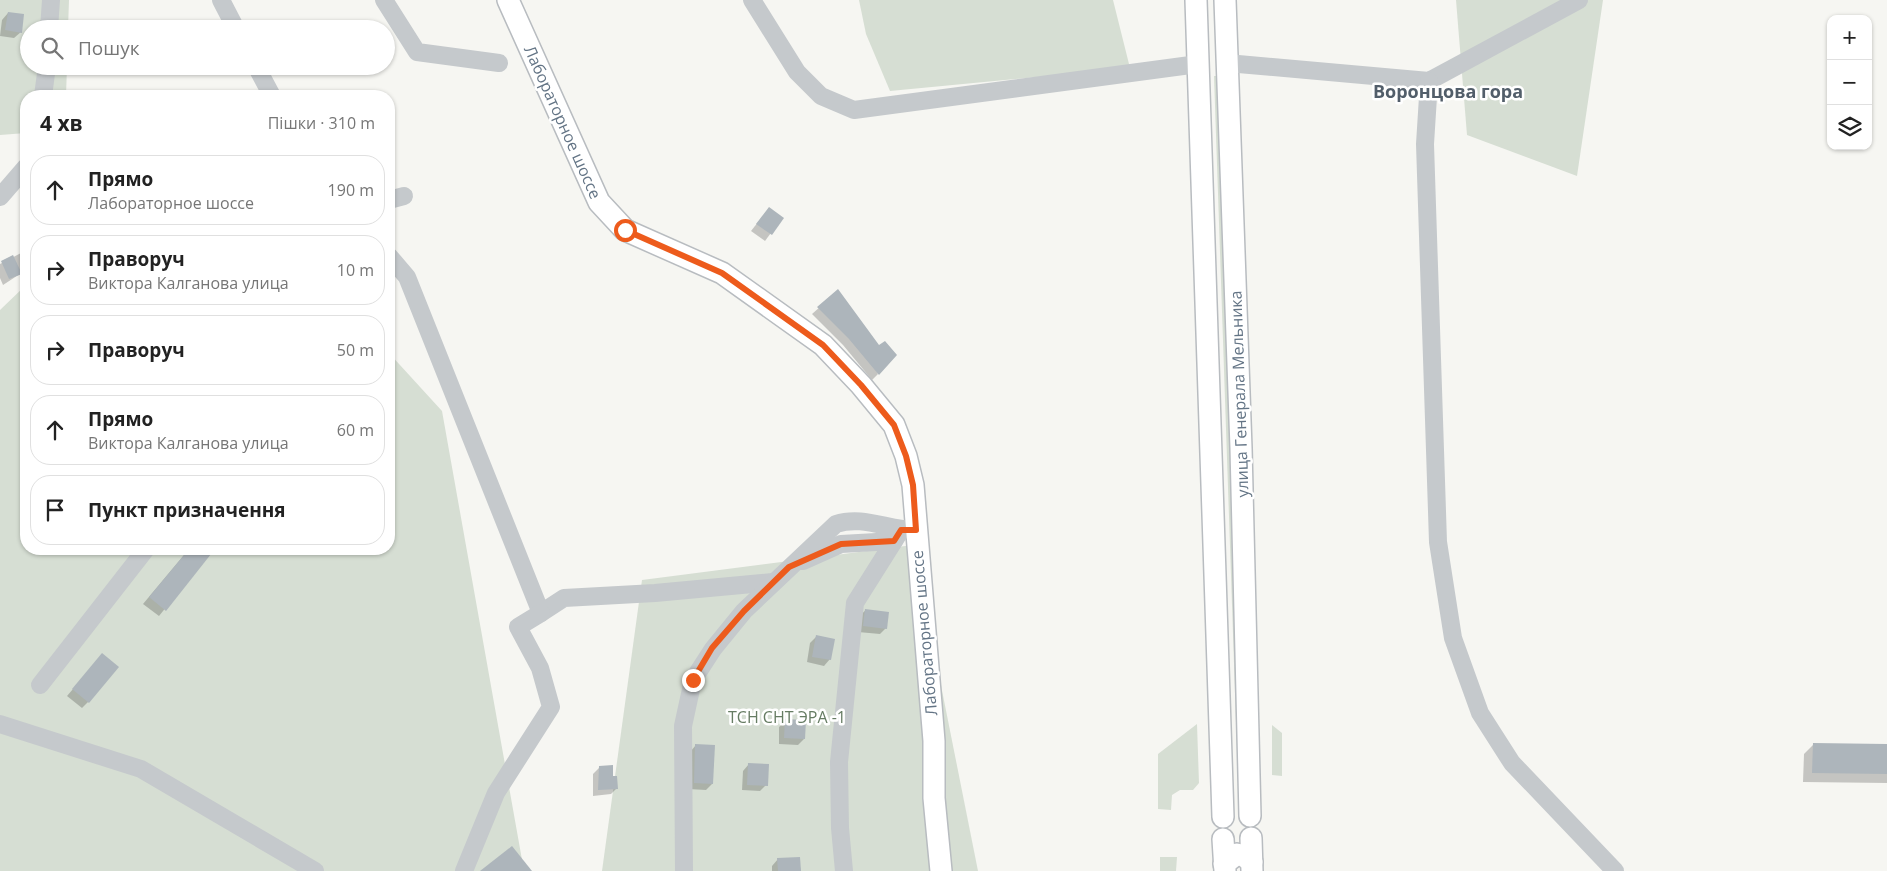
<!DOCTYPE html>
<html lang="uk">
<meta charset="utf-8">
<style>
body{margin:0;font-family:"Open Sans",sans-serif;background:#f2f2f2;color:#222}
.controls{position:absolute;right:15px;top:15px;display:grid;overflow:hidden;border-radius:10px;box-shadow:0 1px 4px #0004}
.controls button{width:45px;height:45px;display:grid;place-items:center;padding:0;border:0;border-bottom:1px solid #e0e0e0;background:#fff;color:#222;font:25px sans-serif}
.stop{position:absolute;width:15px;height:15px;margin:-11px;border:4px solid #ed5b1c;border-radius:50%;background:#fff}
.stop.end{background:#ed5b1c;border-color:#fff;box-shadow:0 1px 5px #0008}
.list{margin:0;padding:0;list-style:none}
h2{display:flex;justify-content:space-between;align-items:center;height:65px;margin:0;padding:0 20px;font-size:21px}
h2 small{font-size:16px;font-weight:400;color:#767676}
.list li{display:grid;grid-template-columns:32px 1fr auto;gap:15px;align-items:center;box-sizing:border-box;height:70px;margin:0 10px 10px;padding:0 10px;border:1px solid #e0e0e0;border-radius:20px}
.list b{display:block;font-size:19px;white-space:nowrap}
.list p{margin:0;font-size:16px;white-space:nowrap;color:#767676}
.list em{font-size:16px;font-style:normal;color:#767676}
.icon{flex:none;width:28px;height:28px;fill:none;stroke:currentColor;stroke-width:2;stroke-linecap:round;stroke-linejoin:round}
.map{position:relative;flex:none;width:1887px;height:871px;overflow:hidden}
.search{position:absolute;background:#fff;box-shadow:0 1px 4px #0004;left:20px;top:20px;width:375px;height:55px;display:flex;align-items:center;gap:12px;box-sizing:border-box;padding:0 18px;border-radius:28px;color:#767676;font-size:19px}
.panel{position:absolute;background:#fff;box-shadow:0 1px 4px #0004;left:20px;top:90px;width:375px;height:465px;border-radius:20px}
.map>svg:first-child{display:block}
.green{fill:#d6ded3}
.shadow{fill:#0003}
.building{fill:#adb5bb}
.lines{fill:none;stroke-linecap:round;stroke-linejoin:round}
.major-casing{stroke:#b8bcc0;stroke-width:24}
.minor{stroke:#c5c9cc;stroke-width:18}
.major{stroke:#fff;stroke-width:21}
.route{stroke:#ed5b1c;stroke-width:6}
.labels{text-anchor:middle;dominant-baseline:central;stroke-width:5;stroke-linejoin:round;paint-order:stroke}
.street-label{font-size:16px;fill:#637485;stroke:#fff}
.park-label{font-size:16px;fill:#667c63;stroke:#fff}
.neighbourhood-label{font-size:18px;font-weight:bold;fill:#525e6a;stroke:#fff}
</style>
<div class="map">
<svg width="1887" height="871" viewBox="0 0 1887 871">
<rect width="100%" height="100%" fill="#f6f6f2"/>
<g class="green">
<path d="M0 0H69L68 29H29V66H67L66 96H26V133L0 135Z"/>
<path d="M859 0H1113L1130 68 890 91 866 34Z"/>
<path d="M1456 0H1603L1577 176 1467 135Z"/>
<path d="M1214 76H1223L1246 781H1238Z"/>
<path d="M26 285V549H389V353L442 411 524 871H0V310Z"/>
<path d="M913 545 978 871H602L642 580Z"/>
<path d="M1197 724 1199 783 1193 790H1180L1172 795 1171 810 1158 809V754Z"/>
<path d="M1272 725 1282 733V776L1272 775Z"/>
<path d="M1160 857H1177L1176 871H1160Z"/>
</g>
<g class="shadow">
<path d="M8 13 21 32 14 38 0 36 2 20Z"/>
<path d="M769 208 782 218 765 241 751 231Z"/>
<path d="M26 246V270L3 285 0 278V264L21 253Z"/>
<path d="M838 291 878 374 872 380 843 345 812 314Z"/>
<path d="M187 549 212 550 159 616 143 604 184 555 183 554Z"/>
<path d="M866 610 886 628 880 634 858 632 859 616Z"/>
<path d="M816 637 830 659 824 666 807 662 810 643Z"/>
<path d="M97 661 88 702 82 708 67 696Z"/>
<path d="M786 721 804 739 798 745 779 744V727Z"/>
<path d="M696 745 712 784 706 790 688 789 690 752Z"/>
<path d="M1813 745H1887V783L1803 782 1804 754Z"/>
<path d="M749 764 766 785 760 791 742 790 743 771Z"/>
<path d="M600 767 612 778 617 788 611 794 593 796V774Z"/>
<path d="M778 859 800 871H772V866Z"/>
</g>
<g class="building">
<path d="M8 12 24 14 22 33 5 30Z"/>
<path d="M769 207 784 218 772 235 756 224Z"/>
<path d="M13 255 22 274 9 279 1 261Z"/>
<path d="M838 289 879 345 885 341 897 355 879 375 849 339 817 307Z"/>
<path d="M189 549H215L166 611 149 597Z"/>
<path d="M865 609 889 612 887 629 863 626Z"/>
<path d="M816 635 835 639 831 660 812 657Z"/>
<path d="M102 653 119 667 89 703 72 689Z"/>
<path d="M785 719 806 720 805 739 784 738Z"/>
<path d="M1813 743 1887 744V774L1812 773Z"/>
<path d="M695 744 715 745 713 784 694 783Z"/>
<path d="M748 763 769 764 768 786 747 785Z"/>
<path d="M613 765V776H617L618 789 598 790 599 766Z"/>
<path d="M512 846 532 871H480Z"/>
<path d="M800 857 801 871H778L777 858Z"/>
</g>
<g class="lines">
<defs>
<g id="major">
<path d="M508 0 599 202 625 230 722 273 823 345 861 385 894 425 906 456 913 485 934 741V798L941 871"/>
<path d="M1196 0 1223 817"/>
<path d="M1225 0 1241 448 1250 816"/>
<path d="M1251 838 1252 871"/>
<path d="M1223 839 1225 871"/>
<path d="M1224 864 1237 854 1244 856 1252 862"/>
</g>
</defs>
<use href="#major" class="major-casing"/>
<g class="minor">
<path d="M221 0 236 29"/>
<path d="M384 0 417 52 499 63"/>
<path d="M752 0 797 72 821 96 854 110 1198 64"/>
<path d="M49 29 51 0"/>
<path d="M1227 63 1429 81 1579 0"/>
<path d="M256 66 272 96"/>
<path d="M1429 81 1425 144 1438 542 1453 638 1480 713 1512 763 1615 871"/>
<path d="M43 96 47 66"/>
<path d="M0 197 26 167"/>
<path d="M389 200 404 196"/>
<path d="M389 256 407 277 541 613 564 598 655 593 773 582"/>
<path d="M803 561 841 544 894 541"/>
<path d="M40 685 146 549"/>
<path d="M0 724 141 769 315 871"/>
<path d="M464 871 496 793 551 707 540 668 518 627 541 613"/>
<path d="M684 871 683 726 693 680 713 649 744 611 836 524C863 515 888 530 916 530"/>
<path d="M844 871 840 828 839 762 855 603 901 530"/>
</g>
<use href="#major" class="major"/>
</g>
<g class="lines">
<path class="route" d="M625 230 722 273 823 345 861 385 894 425 906 456 913 485 916 530H901L894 541 841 544 789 567 744 611 712 648 693 680"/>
</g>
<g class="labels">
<g class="street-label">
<text transform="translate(563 122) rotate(66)">Лабораторное шоссе</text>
<text transform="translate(1239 394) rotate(-92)">улица Генерала Мельника</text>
<text transform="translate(924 633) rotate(-95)">Лабораторное шоссе</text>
</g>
<g class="park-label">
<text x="787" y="717">ТСН СНТ ЭРА -1</text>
</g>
<g class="neighbourhood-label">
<text x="1448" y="91">Воронцова гора</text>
</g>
</g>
</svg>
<div class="controls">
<button>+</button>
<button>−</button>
<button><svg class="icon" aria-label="layers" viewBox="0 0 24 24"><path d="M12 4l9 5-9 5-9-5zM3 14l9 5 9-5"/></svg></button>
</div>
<div class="stop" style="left:625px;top:230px"></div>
<div class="stop end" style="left:693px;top:680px"></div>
<div class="search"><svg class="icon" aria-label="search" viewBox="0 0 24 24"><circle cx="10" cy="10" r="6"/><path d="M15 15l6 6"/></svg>Пошук</div>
<section class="panel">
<h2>4 хв<small>Пішки · 310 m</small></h2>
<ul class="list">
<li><svg class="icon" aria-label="ahead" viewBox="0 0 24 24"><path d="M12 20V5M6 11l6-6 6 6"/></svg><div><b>Прямо</b><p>Лабораторное шоссе</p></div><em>190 m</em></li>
<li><svg class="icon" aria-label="right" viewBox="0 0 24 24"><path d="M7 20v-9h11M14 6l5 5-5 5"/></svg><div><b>Праворуч</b><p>Виктора Калганова улица</p></div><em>10 m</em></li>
<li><svg class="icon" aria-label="right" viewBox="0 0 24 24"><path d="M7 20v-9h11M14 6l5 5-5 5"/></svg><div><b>Праворуч</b></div><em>50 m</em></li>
<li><svg class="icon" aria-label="ahead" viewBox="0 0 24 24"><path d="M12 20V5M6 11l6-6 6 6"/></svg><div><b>Прямо</b><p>Виктора Калганова улица</p></div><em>60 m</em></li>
<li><svg class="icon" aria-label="arrive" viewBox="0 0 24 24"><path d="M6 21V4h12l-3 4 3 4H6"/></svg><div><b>Пункт призначення</b></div></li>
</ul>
</section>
</div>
